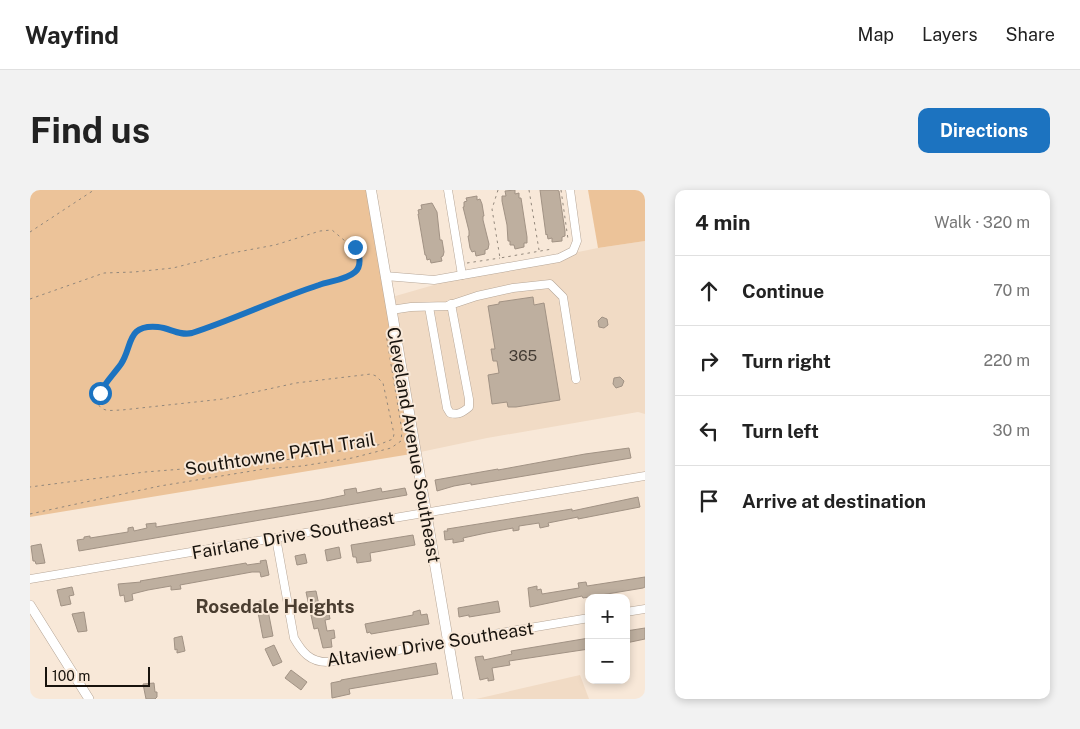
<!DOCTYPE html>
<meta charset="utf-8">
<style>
body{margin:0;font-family:"Public Sans",sans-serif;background:#f2f2f2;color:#222}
.controls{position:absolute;right:15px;bottom:15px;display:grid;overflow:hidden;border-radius:10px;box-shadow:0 2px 8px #0003}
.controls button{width:45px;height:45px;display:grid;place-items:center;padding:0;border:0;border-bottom:1px solid #e0e0e0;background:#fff;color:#222;font:25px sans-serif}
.scale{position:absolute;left:15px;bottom:12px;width:105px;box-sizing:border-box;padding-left:5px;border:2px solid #18130d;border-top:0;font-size:14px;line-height:18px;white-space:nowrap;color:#18130d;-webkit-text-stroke:4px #f8e8d8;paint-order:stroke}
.stop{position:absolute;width:15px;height:15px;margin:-11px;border:4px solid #1c73c0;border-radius:50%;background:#fff}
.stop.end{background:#1c73c0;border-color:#fff;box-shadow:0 1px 5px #0008}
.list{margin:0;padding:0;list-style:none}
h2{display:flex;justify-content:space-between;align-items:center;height:65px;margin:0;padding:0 20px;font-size:21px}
h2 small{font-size:16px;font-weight:400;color:#767676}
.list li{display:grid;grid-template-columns:32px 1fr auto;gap:15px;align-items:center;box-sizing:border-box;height:70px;padding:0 20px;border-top:1px solid #e0e0e0}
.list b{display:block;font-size:19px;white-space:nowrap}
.list em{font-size:16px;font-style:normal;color:#767676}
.icon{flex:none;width:28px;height:28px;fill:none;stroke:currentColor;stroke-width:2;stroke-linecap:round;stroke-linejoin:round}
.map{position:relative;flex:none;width:615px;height:509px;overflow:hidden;border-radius:10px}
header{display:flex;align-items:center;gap:30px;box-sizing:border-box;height:70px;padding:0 25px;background:#fff;border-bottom:1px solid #e0e0e0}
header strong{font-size:24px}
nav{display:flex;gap:28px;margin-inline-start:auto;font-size:18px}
.intro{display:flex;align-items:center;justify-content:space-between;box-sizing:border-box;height:120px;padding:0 30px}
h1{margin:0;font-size:35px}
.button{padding:12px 22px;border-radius:10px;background:#1c73c0;color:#fff;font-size:18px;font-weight:700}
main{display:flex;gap:30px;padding:0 30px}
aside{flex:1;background:#fff;border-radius:10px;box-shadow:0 2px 8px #0003}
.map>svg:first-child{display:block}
.built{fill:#f1dbc5}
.green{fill:#ecc399}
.building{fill:#beaf9f;stroke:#a19284}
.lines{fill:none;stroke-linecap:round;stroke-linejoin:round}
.minor-casing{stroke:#b6a697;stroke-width:9}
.tertiary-casing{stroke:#b6a697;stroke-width:10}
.secondary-casing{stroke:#b6a697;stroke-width:11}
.path{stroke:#92877b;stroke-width:1;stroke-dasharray:2.5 4;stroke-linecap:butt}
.minor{stroke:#fff;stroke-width:8}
.tertiary{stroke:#fff;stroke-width:9}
.secondary{stroke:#fff;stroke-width:10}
.route{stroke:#1c73c0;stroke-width:6}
.labels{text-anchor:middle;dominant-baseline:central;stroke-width:4;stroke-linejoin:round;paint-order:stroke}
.number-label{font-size:15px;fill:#423a32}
.street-label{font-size:18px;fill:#18130d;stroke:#f8e8d8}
.neighbourhood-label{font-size:19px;font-weight:bold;fill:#4a3d30;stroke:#f8e8d8}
</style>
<header>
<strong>Wayfind</strong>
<nav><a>Map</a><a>Layers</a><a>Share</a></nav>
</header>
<div class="intro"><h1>Find us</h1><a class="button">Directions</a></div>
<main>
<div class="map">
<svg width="615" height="509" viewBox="0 0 615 509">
<rect width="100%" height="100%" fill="#f8e8d8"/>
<g class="built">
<path d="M615 51V224L608 222 457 248 381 264 373 185 362 107 449 82 568 58Z"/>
<path d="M550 485 559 509H446Z"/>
</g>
<g class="green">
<path d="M0 0H344L373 185 381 264 0 327Z"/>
<path d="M558 0H615V51L568 58Z"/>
</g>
<g class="building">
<path d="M485 0V4L489 3V8H491L497 47V53H494V57L485 59 484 55H480V51H478L477 35 472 11V6H476L475 1Z"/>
<path d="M510 0H527L529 1 535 41V46L532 47V51L522 52V48L518 49 517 44 516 45Z"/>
<path d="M447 6V10L450 9 452 14 454 26H453V30L459 54 458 59 455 60V64L446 66 445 61 442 62 440 58 438 46H439V41L433 17H434V12L437 11 436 8Z"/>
<path d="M402 13 407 22 410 50H412L414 62 413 66 411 67 412 71 401 73 400 69 397 70 396 65H395L388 24H389L388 20 392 19 391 15Z"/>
<path d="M503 107 504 115 514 113 530 210 486 217H478L477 212 462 214 458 185 469 183 467 171H463L461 159H465L458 116 469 114V112Z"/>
<path d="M572 127 577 129 578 135 574 138 569 137 568 131Z"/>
<path d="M590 187 594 191 592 196 586 198 583 194 584 188Z"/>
<path d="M599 258 601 268 441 295V293L424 296 407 301 405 290 468 279V280L555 264Z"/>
<path d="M326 298 327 303 351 298 352 302 375 298 377 305 49 361 47 350 54 349V347L60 346V348L98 342V338L103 337 104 341 117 338 116 334 126 333V337L291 310 315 305 314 300Z"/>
<path d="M608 307 610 317 548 329V327L518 333 519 336 510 338 509 333 489 336V340L483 341V338L456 343 433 348 434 351 423 353V349L415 350 414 341H418L417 339 542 319V321Z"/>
<path d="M383 345 385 355 340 363 341 371 327 373 326 367H323L321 355Z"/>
<path d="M11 354 15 373 6 374 5 371H3L1 356Z"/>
<path d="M309 357 311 368 297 371 295 360Z"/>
<path d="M275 364 277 373 267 375 265 366Z"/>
<path d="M236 370 239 385 231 387 230 382H222L150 395 151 399 141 400V396L118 400 102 404 103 410 95 412 94 405 90 406 88 394 111 392 110 391 216 373 217 375 231 373 230 371Z"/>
<path d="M615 387V397L613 398 553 408 552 406 500 417 498 398 507 396V400L511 399 512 404 549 398 548 393 556 392 557 396Z"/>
<path d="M42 397 44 405 39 406 41 414 31 416 27 400Z"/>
<path d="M286 401 290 420 298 418 300 429 295 430 297 441 304 440 305 448 301 449 302 457 293 458 288 438 284 439 276 402Z"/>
<path d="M236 410 243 446 233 448 226 412Z"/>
<path d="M468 411 470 422 439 427V425L429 427 428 418Z"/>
<path d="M390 420 391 425 397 424 399 434 341 444 340 442 337 443 335 434 383 425V422Z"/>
<path d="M54 422 57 441 48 442 42 424Z"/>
<path d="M615 438V449L596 453V441Z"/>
<path d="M152 446 155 461 147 463V459L145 460 144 448Z"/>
<path d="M559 448V459L479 471 480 475 462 478 464 490 458 491V488L450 490 445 467 453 466 454 470 482 464 481 461Z"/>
<path d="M244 455 252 472 243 476 235 459Z"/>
<path d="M406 473 408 484 319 499 320 504 302 508 301 493 311 491V490Z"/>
<path d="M261 480 277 492 271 500 255 488Z"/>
<path d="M124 493 125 502H127V507L125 509H116L113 494Z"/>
</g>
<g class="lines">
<defs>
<g id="minor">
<path d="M418 0 432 85"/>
<path d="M355 86 404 90 529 68 543 61 547 51 540 0"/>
<path d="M399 117 417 218 420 223C428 225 432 223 439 217V209L421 114"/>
<path d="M361 120 381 117 417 116 447 106 483 98 520 94 533 107 546 189"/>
<path d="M246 348 264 448C272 462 280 472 297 472L559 428"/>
<path d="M0 389 615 286"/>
<path d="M596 422 615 419"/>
</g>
<path id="tertiary" d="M0 415 59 509"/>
<path id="secondary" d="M341 0 428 509"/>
</defs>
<use href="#minor" class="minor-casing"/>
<use href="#tertiary" class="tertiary-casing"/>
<use href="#secondary" class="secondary-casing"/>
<g class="path">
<path d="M468 0 462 19 470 68 522 59"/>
<path d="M499 0 509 60"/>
<path d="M531 0 538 49"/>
<path d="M0 42 64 0"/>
<path d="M437 73 470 68"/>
<path d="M0 109 74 83 104 82 143 78 202 63 245 55 290 41 302 40 327 61 329 76 327 80 319 86 288 95 162 143C143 147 130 131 109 140 98 145 98 159 93 169 90 177 52 214 76 220 81 221 87 220 92 220L193 209 266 193 341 184 346 186 353 193 364 244 363 249 348 255 242 272 115 282 0 297"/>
<path d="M0 324 130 296 234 279 272 276 322 268 361 258 371 251 372 241 356 144"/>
</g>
<use href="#minor" class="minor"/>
<use href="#tertiary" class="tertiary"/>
<use href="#secondary" class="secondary"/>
</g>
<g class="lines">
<path class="route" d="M70 203C76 191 84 184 91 174 103 156 96 134 128 137 140 138 149 146 162 143 205 129 246 109 289 95 300 91 316 90 325 82 332 76 330 64 325 57"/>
</g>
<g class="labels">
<g class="number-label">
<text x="493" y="165">365</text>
</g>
<g class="street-label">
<text transform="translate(384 255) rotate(80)">Cleveland Avenue Southeast</text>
<text transform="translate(250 264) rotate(-9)">Southtowne PATH Trail</text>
<text transform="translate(263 345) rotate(-10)">Fairlane Drive Southeast</text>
<text transform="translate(400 454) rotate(-9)">Altaview Drive Southeast</text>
</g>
<g class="neighbourhood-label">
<text x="245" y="416">Rosedale Heights</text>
</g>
</g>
</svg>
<div class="controls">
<button>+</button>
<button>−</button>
</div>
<div class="scale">100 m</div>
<div class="stop" style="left:70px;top:203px"></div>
<div class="stop end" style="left:325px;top:57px"></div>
</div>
<aside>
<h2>4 min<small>Walk · 320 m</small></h2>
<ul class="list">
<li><svg class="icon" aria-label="ahead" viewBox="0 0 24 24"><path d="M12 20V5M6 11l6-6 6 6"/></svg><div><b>Continue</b></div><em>70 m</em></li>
<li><svg class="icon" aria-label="right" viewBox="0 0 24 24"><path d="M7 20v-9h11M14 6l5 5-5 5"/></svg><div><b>Turn right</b></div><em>220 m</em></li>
<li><svg class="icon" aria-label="left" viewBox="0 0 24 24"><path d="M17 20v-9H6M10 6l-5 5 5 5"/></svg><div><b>Turn left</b></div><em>30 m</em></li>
<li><svg class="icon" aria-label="arrive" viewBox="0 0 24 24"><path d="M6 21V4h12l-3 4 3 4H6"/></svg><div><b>Arrive at destination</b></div></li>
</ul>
</aside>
</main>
